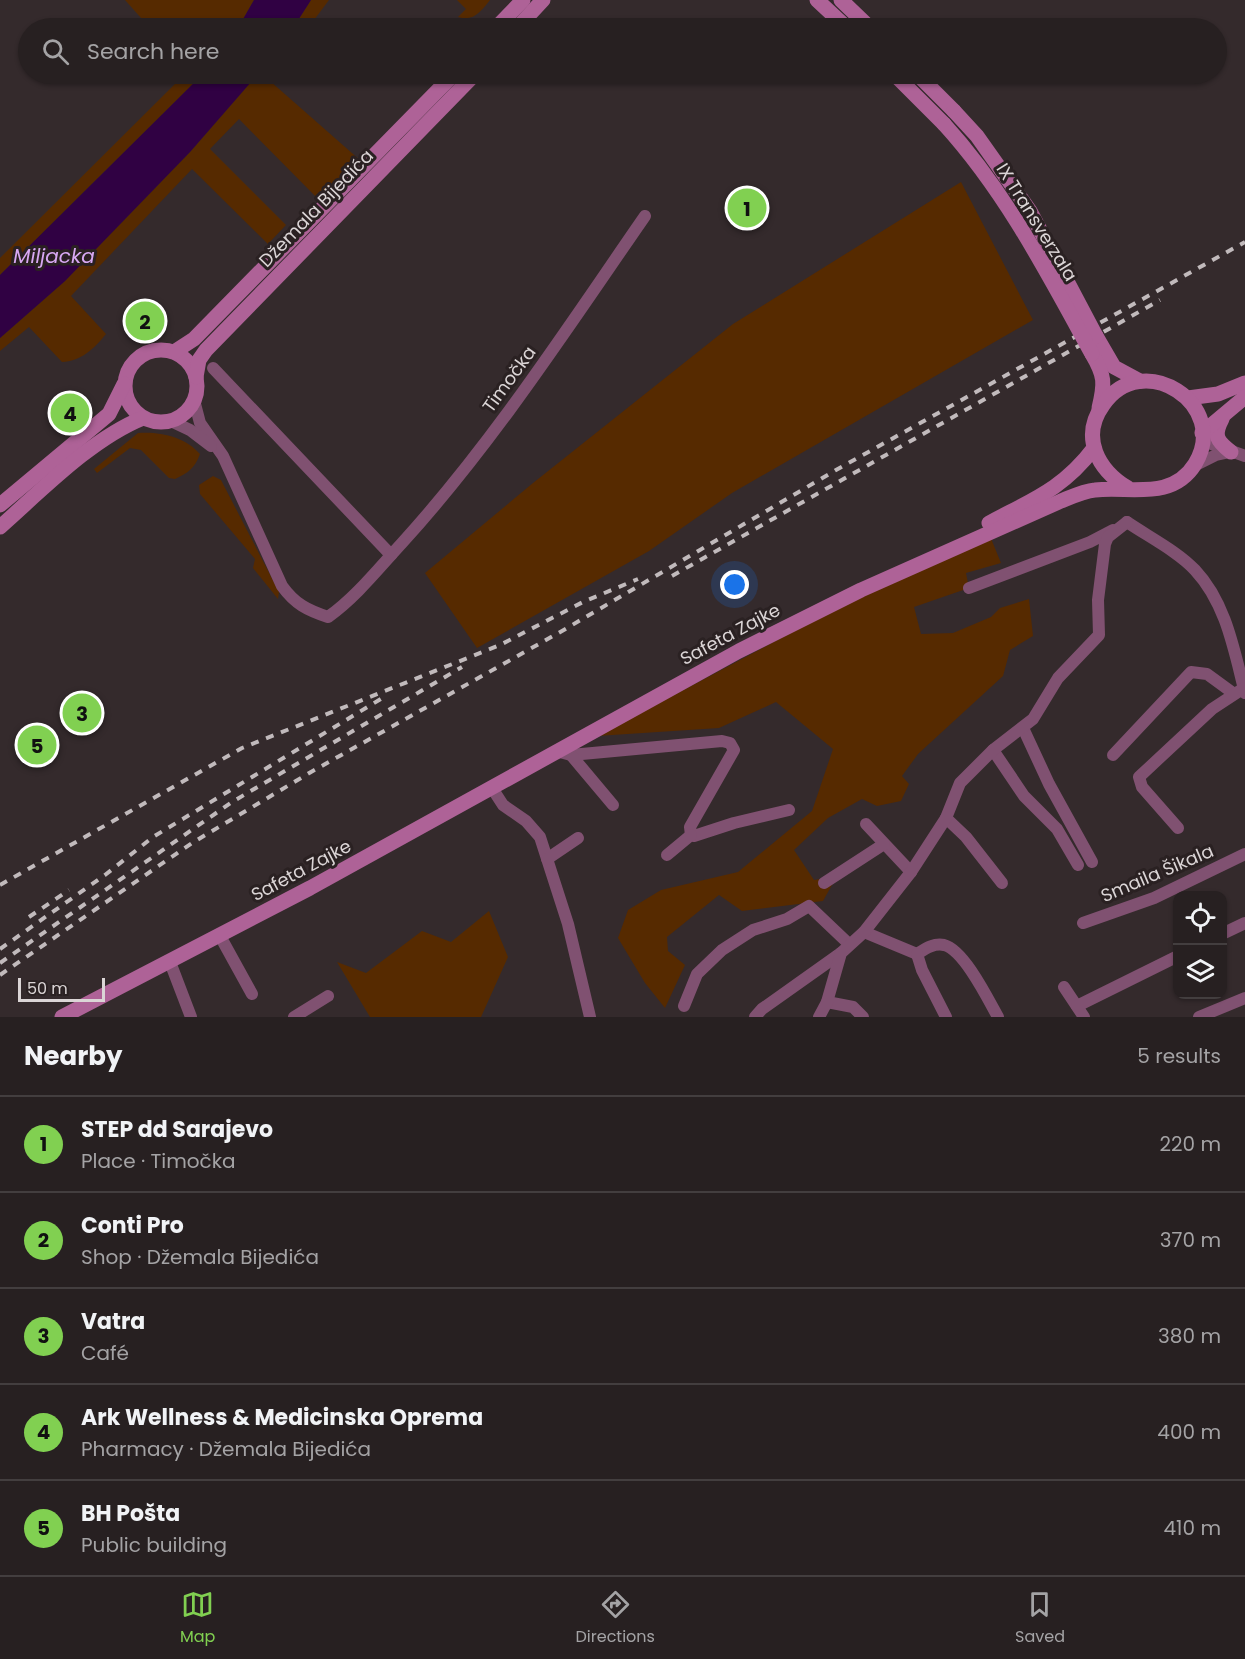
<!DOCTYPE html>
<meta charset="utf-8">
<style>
body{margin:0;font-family:Poppins,sans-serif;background:#332d2e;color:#f1f3f6}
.controls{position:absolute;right:18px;bottom:18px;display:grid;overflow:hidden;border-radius:12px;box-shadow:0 2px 4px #0004}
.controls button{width:54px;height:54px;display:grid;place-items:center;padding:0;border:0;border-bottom:2px solid #433e3f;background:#272021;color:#f1f3f6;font:30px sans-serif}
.scale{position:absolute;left:18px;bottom:15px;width:87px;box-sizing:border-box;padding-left:6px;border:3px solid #dbd5d6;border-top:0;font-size:16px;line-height:21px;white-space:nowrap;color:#dbd5d6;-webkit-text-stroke:4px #2a2122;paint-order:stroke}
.you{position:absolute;left:735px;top:585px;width:21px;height:21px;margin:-15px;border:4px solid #fff;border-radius:50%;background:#1a73e8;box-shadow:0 0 0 9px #1a73e833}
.badge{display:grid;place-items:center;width:39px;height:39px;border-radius:50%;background:#81d051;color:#111;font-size:20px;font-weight:700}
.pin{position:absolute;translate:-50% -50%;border:3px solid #fff;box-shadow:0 2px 6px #0006}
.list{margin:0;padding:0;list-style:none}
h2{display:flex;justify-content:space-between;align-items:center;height:78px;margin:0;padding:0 24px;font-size:26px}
h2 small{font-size:20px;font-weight:400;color:#a4a3a5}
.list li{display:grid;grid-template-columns:39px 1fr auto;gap:18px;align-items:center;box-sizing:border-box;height:96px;padding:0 24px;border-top:2px solid #433e3f}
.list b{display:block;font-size:22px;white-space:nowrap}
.list p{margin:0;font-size:20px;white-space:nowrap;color:#a4a3a5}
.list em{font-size:20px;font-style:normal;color:#a4a3a5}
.icon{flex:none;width:33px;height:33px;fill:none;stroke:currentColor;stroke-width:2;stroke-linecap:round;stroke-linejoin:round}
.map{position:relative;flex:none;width:1245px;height:1017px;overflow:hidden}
.search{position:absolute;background:#272021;box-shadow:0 2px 4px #0004;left:18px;right:18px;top:18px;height:66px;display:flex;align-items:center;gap:15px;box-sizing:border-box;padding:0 21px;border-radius:33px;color:#a4a3a5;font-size:22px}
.sheet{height:558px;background:#272021}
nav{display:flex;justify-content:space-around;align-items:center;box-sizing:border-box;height:84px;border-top:2px solid #433e3f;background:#272021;font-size:16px;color:#a4a3a5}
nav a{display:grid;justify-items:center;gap:3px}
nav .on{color:#81d051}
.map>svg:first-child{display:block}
.green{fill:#562a00}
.water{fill:#300143}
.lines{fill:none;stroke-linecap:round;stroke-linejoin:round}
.street{stroke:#805171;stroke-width:12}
.secondary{stroke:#ae6297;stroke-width:15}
.rail{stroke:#c1babc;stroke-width:4;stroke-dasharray:8 8;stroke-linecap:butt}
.secondary-bridge{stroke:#ae6297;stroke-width:15}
.labels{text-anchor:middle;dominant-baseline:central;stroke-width:6;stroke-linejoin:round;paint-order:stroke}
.street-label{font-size:18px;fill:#dbd5d6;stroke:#2a2122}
.water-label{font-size:20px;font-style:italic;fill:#d8a8f3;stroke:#2a2122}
</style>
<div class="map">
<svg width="1245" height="1017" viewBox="0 0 1245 1017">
<rect width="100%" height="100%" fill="#342a2c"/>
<g class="green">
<path d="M125 0H254L238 28H150Z"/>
<path d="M311 0H329L308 28H293Z"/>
<path d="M457 0H490C481 11 474 22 458 17L466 9Z"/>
<path d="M185 74H203L0 275V258Z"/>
<path d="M258 74H275L270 81 361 161 321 202 239 119 210 149 286 225 268 244 192 169 71 296 106 334C95 348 80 362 62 362L29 327 0 351V338L65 281 190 152Z"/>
<path d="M961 182 1033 320 732 493 649 551 477 648 425 573 533 483 733 324Z"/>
<path d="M138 433C159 431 186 437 200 454 195 468 188 473 175 479L169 478 141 450 130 448 97 473 94 469Z"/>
<path d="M213 476 221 480 279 592 278 599 253 568 255 559 200 494 199 485Z"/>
<path d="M990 536 1001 563 966 573 969 588 914 607 921 634 953 633 991 617 1000 608 1029 599 1033 636 1010 650 1003 676 918 754 902 776 909 784 901 801 877 806 862 799 828 818 794 850 814 880 837 876 823 901 742 911 719 895 667 937 668 951 685 965 665 1008 645 983 618 938 628 910 661 890 738 872 812 811 833 749 776 702 719 728 597 736 832 611Z"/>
<path d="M489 911 508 957 481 1017H370L337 962 366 973 422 931 451 942Z"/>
</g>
<g class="water">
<path d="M254 0H311L293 28H238Z"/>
<path d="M203 74H258L190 152 65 281 0 338V275Z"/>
</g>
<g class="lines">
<g class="street">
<path d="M213 368 391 555"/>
<path d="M194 400 200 423 223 456 282 586C295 604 307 610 328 617 356 597 378 569 402 543 493 443 568 327 645 216"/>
<path d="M171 421 190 430 211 446"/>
<path d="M1202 434 1209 443 1245 456"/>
<path d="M1194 466 1216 455 1230 452"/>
<path d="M1127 522C1149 537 1177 551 1195 570 1226 603 1234 650 1245 693"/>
<path d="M969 588 1090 542 1113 530"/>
<path d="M1023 728 1049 784 1092 862"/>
<path d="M993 750 1024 796 1057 829 1078 865"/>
<path d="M556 751 571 755 722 741 730 743 734 750 690 827 691 835 694 836 734 823 789 810"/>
<path d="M571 755 613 805"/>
<path d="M1113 755 1191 672 1207 674 1233 693"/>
<path d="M492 788 503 805 526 821 540 837 568 924 590 1017"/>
<path d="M946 818 966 837 1002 883"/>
<path d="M866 824 911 872"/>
<path d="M1178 828 1142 787 1139 777 1212 709 1244 688"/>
<path d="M667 855 691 835"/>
<path d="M547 859 578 838"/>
<path d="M824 883 884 844"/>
<path d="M1083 923 1154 898 1245 854"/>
<path d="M864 932 917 954"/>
<path d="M1222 934 1245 923"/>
<path d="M220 936 252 994"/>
<path d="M917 954C925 949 933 943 944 945 964 950 988 999 998 1017"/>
<path d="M917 954 922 970 946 1017"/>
<path d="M170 962 191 1017"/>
<path d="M1064 987 1084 1017"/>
<path d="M827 1002 853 1007 863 1017"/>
<path d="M684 1006 697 974 722 950 753 930 787 919 809 906 849 944"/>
<path d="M1077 1006 1178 956"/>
<path d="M294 1017 328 996"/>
<path d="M755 1017 762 1009 841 953"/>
<path d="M819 1017 827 1002 841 953 864 932 911 872 946 818 960 783 993 750 1033 719 1058 678 1099 635 1098 600 1105 544 1108 537 1127 522"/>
<path d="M1199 1017 1245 998"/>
</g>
<g class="secondary">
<path d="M817 0 847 28"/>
<path d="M841 0 870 28"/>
<path d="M496 28 523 0"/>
<path d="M517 28 543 0"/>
<path d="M894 74 944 124"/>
<path d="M917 74 954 111"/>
<path d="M1096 336 1114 367 1140 381"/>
<circle cx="161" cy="386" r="36"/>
<path d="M174 352 194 339 454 74"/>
<path d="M1092 354C1105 376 1105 383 1099 408"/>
<path d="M196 377 199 360 206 350 475 74"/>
<path d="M1188 398 1218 394 1245 383"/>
<path d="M1222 419C1213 436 1217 441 1231 452"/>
<path d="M1202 433 1245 397"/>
<path d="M0 505 109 414 124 384"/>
<path d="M989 523C1032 500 1063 489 1094 448"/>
<path d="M0 527C42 490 91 439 143 418"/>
<path d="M62 1017 310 888 739 651 861 590 1061 501C1071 497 1084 491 1095 490 1130 486 1172 501 1195 464 1231 405 1142 347 1103 405 1080 437 1098 470 1128 488"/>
</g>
<g class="rail">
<path d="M672 576 1160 300"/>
<path d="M0 885 242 748 500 645 583 602 638 579"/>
<path d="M29 917 69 890"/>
<path d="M0 949 105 875 153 837 384 697"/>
<path d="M0 963 232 802 462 667"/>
<path d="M0 975 192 843 311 772 562 631 836 470 1245 242"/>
</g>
<g class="secondary-bridge">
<path d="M954 111 977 136 1030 211 1096 336"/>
<path d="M944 124C1006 192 1048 274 1092 354"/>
</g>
</g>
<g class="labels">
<g class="street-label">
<text transform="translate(316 208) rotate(-46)">Džemala Bijedića</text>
<text transform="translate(1037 222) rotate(58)">IX Transverzala</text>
<text transform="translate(509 379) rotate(-54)">Timočka</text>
<text transform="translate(730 634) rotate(-28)">Safeta Zajke</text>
<text transform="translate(301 870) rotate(-28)">Safeta Zajke</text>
<text transform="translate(1157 873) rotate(-23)">Smaila Šikala</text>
</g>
<g class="water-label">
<text x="54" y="256">Miljacka</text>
</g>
</g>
</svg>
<div class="controls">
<button><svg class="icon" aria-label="locate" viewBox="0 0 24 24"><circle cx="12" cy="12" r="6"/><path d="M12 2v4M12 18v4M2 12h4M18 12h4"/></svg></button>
<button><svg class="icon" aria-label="layers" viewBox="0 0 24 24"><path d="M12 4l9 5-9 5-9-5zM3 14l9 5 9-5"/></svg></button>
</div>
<div class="scale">50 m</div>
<div class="you"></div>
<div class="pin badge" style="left:747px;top:208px">1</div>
<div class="pin badge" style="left:145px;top:321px">2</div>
<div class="pin badge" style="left:82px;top:713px">3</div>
<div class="pin badge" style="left:70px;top:413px">4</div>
<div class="pin badge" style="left:37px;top:745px">5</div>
<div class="search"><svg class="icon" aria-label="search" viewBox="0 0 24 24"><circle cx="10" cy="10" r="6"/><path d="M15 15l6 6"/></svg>Search here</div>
</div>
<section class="sheet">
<h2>Nearby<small>5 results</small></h2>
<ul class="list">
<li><span class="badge">1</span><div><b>STEP dd Sarajevo</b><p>Place · Timočka</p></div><em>220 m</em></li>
<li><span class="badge">2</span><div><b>Conti Pro</b><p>Shop · Džemala Bijedića</p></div><em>370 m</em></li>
<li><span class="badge">3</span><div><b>Vatra</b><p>Café</p></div><em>380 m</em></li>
<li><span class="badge">4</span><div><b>Ark Wellness &amp; Medicinska Oprema</b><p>Pharmacy · Džemala Bijedića</p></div><em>400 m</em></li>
<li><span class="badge">5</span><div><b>BH Pošta</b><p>Public building</p></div><em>410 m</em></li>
</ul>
</section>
<nav>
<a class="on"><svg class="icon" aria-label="map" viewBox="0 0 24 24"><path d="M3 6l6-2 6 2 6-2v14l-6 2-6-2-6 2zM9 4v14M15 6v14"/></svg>Map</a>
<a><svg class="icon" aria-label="directions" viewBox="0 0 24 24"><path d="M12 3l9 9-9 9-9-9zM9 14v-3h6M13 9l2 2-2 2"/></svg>Directions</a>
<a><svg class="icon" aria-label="saved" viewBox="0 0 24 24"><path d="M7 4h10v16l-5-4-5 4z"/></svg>Saved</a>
</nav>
